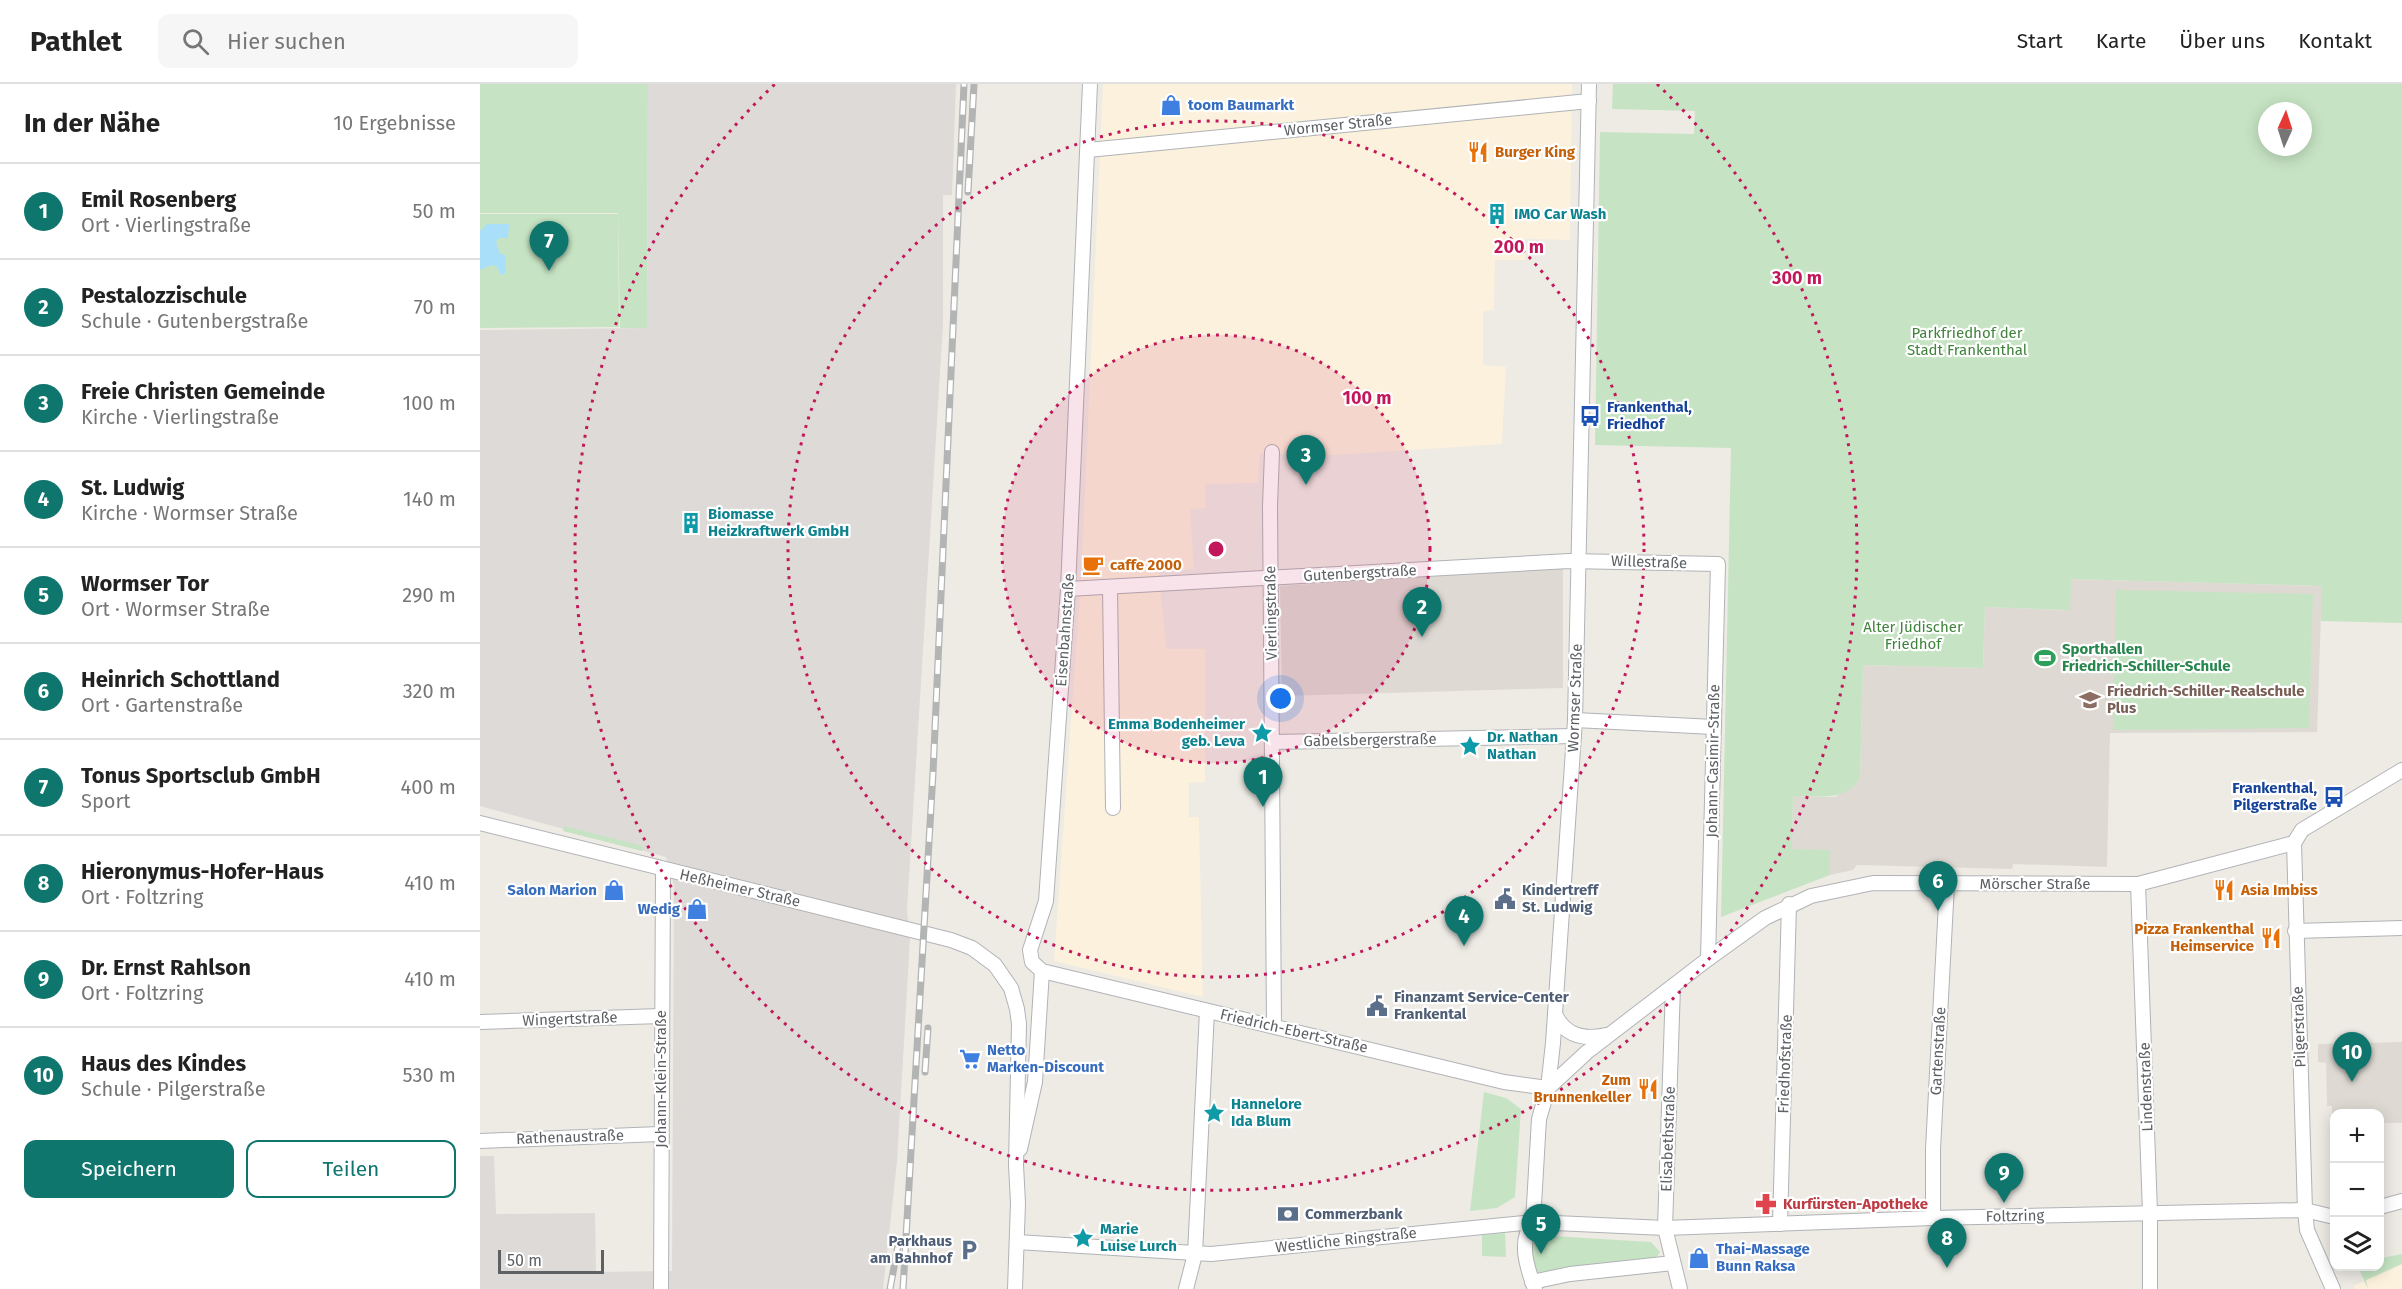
<!DOCTYPE html>
<html lang="de">
<meta charset="utf-8">
<style>
body{margin:0;font-family:"Fira Sans",sans-serif;background:#f6f6f6;color:#222}
.controls{position:absolute;right:18px;bottom:18px;display:grid;overflow:hidden;border-radius:12px;box-shadow:0 3px 15px #0003}
.controls button{width:54px;height:54px;display:grid;place-items:center;padding:0;border:0;border-bottom:2px solid #e0e0e0;background:#fff;color:#222;font:30px sans-serif}
.compass{position:absolute;left:1778px;top:18px;width:54px;height:54px;border-radius:50%;background:#fff;box-shadow:0 3px 15px #0003;rotate:3deg}
.scale{position:absolute;left:18px;bottom:15px;width:106px;box-sizing:border-box;padding-left:6px;border:3px solid #5d6164;border-top:0;font-size:16px;line-height:21px;white-space:nowrap;color:#5d6164;-webkit-text-stroke:4px #fff;paint-order:stroke}
.you{position:absolute;left:801px;top:615px;width:21px;height:21px;margin:-15px;border:4px solid #fff;border-radius:50%;background:#1a73e8;box-shadow:0 0 0 9px #1a73e833}
.badge{display:grid;place-items:center;width:39px;height:39px;border-radius:50%;background:#0f766e;color:#fff;font-size:20px;font-weight:700}
.pin{position:absolute;translate:-50% -50px;filter:drop-shadow(0 2px 3px #0008)}
.pin::after{content:'';position:absolute;top:32px;width:21px;height:18px;background:inherit;clip-path:polygon(0 0,100% 0,50% 100%)}
.list{margin:0;padding:0;list-style:none}
h2{display:flex;justify-content:space-between;align-items:center;height:78px;margin:0;padding:0 24px;font-size:26px}
h2 small{font-size:20px;font-weight:400;color:#767676}
.list li{display:grid;grid-template-columns:39px 1fr auto;gap:18px;align-items:center;box-sizing:border-box;height:96px;padding:0 24px;border-top:2px solid #e0e0e0}
.list b{display:block;font-size:22px;white-space:nowrap}
.list p{margin:0;font-size:20px;white-space:nowrap;color:#767676}
.list em{font-size:20px;font-style:normal;color:#767676}
.actions{display:flex;gap:12px;padding:18px 24px}
.actions a{flex:1;padding:14px 0;border:2px solid #0f766e;border-radius:12px;text-align:center;font-size:21px;color:#0f766e}
.actions .main{background:#0f766e;color:#fff}
.icon{flex:none;width:33px;height:33px;fill:none;stroke:currentColor;stroke-width:2;stroke-linecap:round;stroke-linejoin:round}
.map{position:relative;flex:none;width:1922px;height:1205px;overflow:hidden}
header{display:flex;align-items:center;gap:36px;box-sizing:border-box;height:84px;padding:0 30px;background:#fff;border-bottom:2px solid #e0e0e0}
header strong{font-size:28px}
nav{display:flex;gap:33px;margin-inline-start:auto;font-size:21px}
.search{width:420px;height:54px;background:#f6f6f6;display:flex;align-items:center;gap:15px;box-sizing:border-box;padding:0 21px;border-radius:12px;color:#767676;font-size:22px}
main{display:flex}
aside{flex:1;background:#fff}
.map>svg:first-child{display:block}
.commercial{fill:#fbf1dc}
.industrial{fill:#dddad7}
.education{fill:#dedad3}
.green{fill:#c6e4c3;fill-rule:evenodd}
.water{fill:#aadff9}
.lines{fill:none;stroke-linecap:round;stroke-linejoin:round}
.minor-casing{stroke:#b0b3b6;stroke-width:16}
.minor{stroke:#fff;stroke-width:14}
.rail-casing{stroke:#b3b4b4;stroke-width:7}
.rail{stroke:#fff;stroke-width:4.5;stroke-dasharray:14;stroke-linecap:butt}
.ring{fill:none;stroke:#c2185b;stroke-width:3;stroke-dasharray:3 6}
.labels{text-anchor:middle;dominant-baseline:central;stroke-width:4.5;stroke-linejoin:round;paint-order:stroke}
.shop-label{font-size:15px;font-weight:bold;fill:#366cbe;stroke:#fff;text-anchor:start}
.street-label{font-size:15px;fill:#5d6164;stroke:#fff}
.food-label{font-size:15px;font-weight:bold;fill:#c56008;stroke:#fff;text-anchor:start}
.culture-label{font-size:15px;font-weight:bold;fill:#0d838f;stroke:#fff;text-anchor:start}
.park-label{font-size:15px;fill:#40843c;stroke:#fff}
.transit-label{font-size:15px;font-weight:bold;fill:#164399;stroke:#fff;text-anchor:start}
.leisure-label{font-size:15px;font-weight:bold;fill:#27864d;stroke:#fff;text-anchor:start}
.education-label{font-size:15px;font-weight:bold;fill:#785e54;stroke:#fff;text-anchor:start}
.service-label{font-size:15px;font-weight:bold;fill:#4e5e75;stroke:#fff;text-anchor:start}
.health-label{font-size:15px;font-weight:bold;fill:#be3a42;stroke:#fff;text-anchor:start}
.centre{fill:#c2185b;stroke:#fff;stroke-width:3}
.ring-label{font-size:18px;text-anchor:middle;font-weight:bold;fill:#c2185b;stroke:#fff;stroke-width:4.5;stroke-linejoin:round;paint-order:stroke}
</style>
<header>
<strong>Pathlet</strong>
<div class="search"><svg class="icon" aria-label="search" viewBox="0 0 24 24"><circle cx="10" cy="10" r="6"/><path d="M15 15l6 6"/></svg>Hier suchen</div>
<nav><a>Start</a><a>Karte</a><a>Über uns</a><a>Kontakt</a></nav>
</header>
<main>
<aside>
<h2>In der Nähe<small>10 Ergebnisse</small></h2>
<ul class="list">
<li><span class="badge">1</span><div><b>Emil Rosenberg</b><p>Ort · Vierlingstraße</p></div><em>50 m</em></li>
<li><span class="badge">2</span><div><b>Pestalozzischule</b><p>Schule · Gutenbergstraße</p></div><em>70 m</em></li>
<li><span class="badge">3</span><div><b>Freie Christen Gemeinde</b><p>Kirche · Vierlingstraße</p></div><em>100 m</em></li>
<li><span class="badge">4</span><div><b>St. Ludwig</b><p>Kirche · Wormser Straße</p></div><em>140 m</em></li>
<li><span class="badge">5</span><div><b>Wormser Tor</b><p>Ort · Wormser Straße</p></div><em>290 m</em></li>
<li><span class="badge">6</span><div><b>Heinrich Schottland</b><p>Ort · Gartenstraße</p></div><em>320 m</em></li>
<li><span class="badge">7</span><div><b>Tonus Sportsclub GmbH</b><p>Sport</p></div><em>400 m</em></li>
<li><span class="badge">8</span><div><b>Hieronymus-Hofer-Haus</b><p>Ort · Foltzring</p></div><em>410 m</em></li>
<li><span class="badge">9</span><div><b>Dr. Ernst Rahlson</b><p>Ort · Foltzring</p></div><em>410 m</em></li>
<li><span class="badge">10</span><div><b>Haus des Kindes</b><p>Schule · Pilgerstraße</p></div><em>530 m</em></li>
</ul>
<div class="actions"><a class="main">Speichern</a><a>Teilen</a></div>
</aside>
<div class="map">
<svg width="1922" height="1205" viewBox="0 0 1922 1205">
<rect width="100%" height="100%" fill="#eeebe5"/>
<g class="commercial">
<path d="M623 0H1092L1090 156 1045 155V176H1015L1014 226 1003 227V281L1026 283 1022 360 839 372 780 369 778 399 725 400V424L710 426 714 485 679 488 686 565H725V698L709 699V733H719L723 913 574 877 601 495Z"/>
<path d="M1922 1180V1205H1875L1873 1202Z"/>
</g>
<path class="industrial" d="M168 0H476L472 111H463V240L427 826 430 855 417 1077 403 1205H0V1072H14L16 1130 115 1129 116 1188 192 1187 194 802 186 773 0 722V246L167 244Z"/>
<g class="education">
<path d="M1083 484V604L802 612 800 502Z"/>
<path d="M1590 495 1842 502 1837 648 1630 649 1627 783 1533 780 1532 785 1377 781 1373 786 1350 791V767L1312 765 1313 712 1355 713 1380 694 1383 581 1503 584 1505 523 1589 526Z"/>
<path d="M1922 958V1039H1900V1030H1854V1040H1852V1022H1847L1846 979 1838 978V960Z"/>
</g>
<g class="green">
<path d="M0 0H168L167 244H140L138 129H0Z"/>
<path d="M1133 0H1922V539L1841 537V502L1591 495 1590 526 1505 523 1503 584 1383 581 1380 694C1365 719 1338 711 1313 712L1312 765 1350 766V791L1241 833 1251 364 1115 361 1120 48 1214 50 1215 27 1132 25ZM1787 27H1823V63H1787Z"/>
<path d="M0 130H138L139 243 0 244Z"/>
<path d="M1636 506 1833 510 1829 644 1633 646Z"/>
<path d="M84 742 163 762 162 767 83 747Z"/>
<path d="M1004 1008 1026 1014 1041 1025 1035 1113 1017 1124 990 1127Z"/>
<path d="M1025 1149 1026 1173 1002 1172V1151Z"/>
<path d="M1056 1151 1171 1158 1180 1168 1173 1179 1082 1185 1058 1189 1051 1183 1052 1153Z"/>
<path d="M1922 1170V1180L1886 1196 1888 1205 1878 1183 1900 1182 1902 1174Z"/>
</g>
<path class="water" d="M7 140H29L28 154H19L16 158 20 170 26 171 25 190 21 191 17 183 12 181 0 186V147Z"/>
<g class="lines">
<defs>
<g id="minor">
<path d="M610 0 588 505 566 817 550 866 552 878 562 887 1024 998 1068 1004"/>
<path d="M608 66 1109 17"/>
<path d="M792 368 790 422 794 942"/>
<path d="M630 503 633 724"/>
<path d="M588 505 1089 477 1238 480 1228 875"/>
<path d="M1095 636 1234 643"/>
<path d="M793 658 1094 652"/>
<path d="M0 739 471 856 492 864 515 881 531 904 537 925 539 940 536 1081 538 1119 535 1205"/>
<path d="M1658 800 1670 1128V1205"/>
<path d="M1815 847 1922 844"/>
<path d="M1193 902 1185 1144 1200 1205"/>
<path d="M1075 930C1085 952 1104 956 1126 951"/>
<path d="M0 938 181 932"/>
<path d="M1068 1004 1107 968 1228 875 1285 834 1331 812 1393 799 1658 800 1814 759"/>
<path d="M0 1057 180 1050"/>
<path d="M540 1065 555 998 562 887"/>
<path d="M1900 1123 1922 1117"/>
<path d="M1453 1134V1065L1467 800"/>
<path d="M1300 1140 1309 820"/>
<path d="M537 1158 731 1170 1053 1138 1185 1144 1453 1134 1825 1126 1854 1133"/>
<path d="M1052 1198 1090 1190 1193 1179"/>
<path d="M181 1205 183 785"/>
<path d="M706 1205 715 1170 727 927"/>
<path d="M1055 1205C1047 1184 1038 1157 1053 1138L1059 1035 1068 1004 1073 959 1095 636 1109 0"/>
<path d="M1853 1205 1827 1146 1825 1126 1814 759 1822 746 1922 686"/>
</g>
</defs>
<use href="#minor" class="minor-casing"/>
<use href="#minor" class="minor"/>
<defs>
<g id="rail">
<path d="M488 108 494 0"/>
<path d="M445 988 448 944"/>
<path d="M410 1205 419 1156"/>
<path d="M423 1205 453 689 484 0"/>
</g>
</defs>
<use href="#rail" class="rail-casing"/>
<use href="#rail" class="rail"/>
</g>
<circle cx="736" cy="465" r="214" fill="#c2185b" fill-opacity=".12"/>
<g class="ring">
<circle cx="736" cy="465" r="214"/>
<circle cx="736" cy="465" r="428"/>
<path d="M1177 0A641 641 0 1 1 295 0"/>
</g>
<defs>
<symbol id="shop-bare" viewBox="-9 -9 18 18"><path d="M-5-2.5h2.3a2.7 3.5 0 0 1 5.4 0H5L5.5 6h-11ZM-1.5-2.5h3a1.5 2.3 0 0 0-3 0Z" fill="#3f7fe0" stroke="#fff" stroke-width="2.5" paint-order="stroke"/></symbol>
<symbol id="restaurant-bare" viewBox="-9 -9 18 18"><path d="M-5-6h1v4h1v-4h1v4h1v-4h1v5L-1.5 .5V6h-2V.5L-5-1ZM5-6V6H3V1.5H1.5Q1.5-4 5-6Z" fill="#e8710a" stroke="#fff" stroke-width="2.5" paint-order="stroke"/></symbol>
<symbol id="building-bare" viewBox="-9 -9 18 18"><path d="M-4-6H4V6H1V3H-1V6H-4ZM-2.5-4.3h1.7v1.8h-1.7ZM.8-4.3h1.7v1.8H.8ZM-2.5-1h1.7V.8h-1.7ZM.8-1h1.7V.8H.8Z" fill="#0f9aa8" stroke="#fff" stroke-width="2.5" paint-order="stroke"/></symbol>
<symbol id="bus-bare" viewBox="-9 -9 18 18"><path d="M-5-6H5V4H4V6H2V4H-2V6H-4V4H-5ZM-3.5-4V0h7V-4ZM-3.5 1.2v1.5H-2V1.2ZM2 1.2v1.5H3.5V1.2Z" fill="#1a4fb4" stroke="#fff" stroke-width="2.5" paint-order="stroke"/></symbol>
<symbol id="cafe-bare" viewBox="-9 -9 18 18"><path d="M-5.5-4.5H6V0H3Q3 3.5 0 3.5H-2.5Q-5.5 3.5-5.5 0ZM3-3.2v2h1.7v-2ZM-6 4.5H4V6H-6Z" fill="#e8710a" stroke="#fff" stroke-width="2.5" paint-order="stroke"/></symbol>
<symbol id="stadium-bare" viewBox="-9 -9 18 18"><path d="M0-5a6.5 5 0 1 0 0 10a6.5 5 0 1 0 0-10ZM-3.5-1.8h7v3.6h-7Z" fill="#2e9e5b" stroke="#fff" stroke-width="2.5" paint-order="stroke"/></symbol>
<symbol id="school-bare" viewBox="-9 -9 18 18"><path d="M0-5L7-2L0 1L-7-2ZM-4 1L0 2.5L4 1V4Q0 6-4 4Z" fill="#8d6e63" stroke="#fff" stroke-width="2.5" paint-order="stroke"/></symbol>
<symbol id="sight-bare" viewBox="-9 -9 18 18"><path d="M0-6L1.8-2.2L6-1.7L2.9 1.2L3.7 5.4L0 3.3L-3.7 5.4L-2.9 1.2L-6-1.7L-1.8-2.2Z" fill="#0f9aa8" stroke="#fff" stroke-width="2.5" paint-order="stroke"/></symbol>
<symbol id="civic-bare" viewBox="-9 -9 18 18"><path d="M-.6-6.5H3V-4.5H.6V-3L4-1V1h2V6H-6V1h2V-1L-.6-3ZM-1.2 2.5V6h2.4V2.5Z" fill="#5c6f8a" stroke="#fff" stroke-width="2.5" paint-order="stroke"/></symbol>
<symbol id="supermarket-bare" viewBox="-9 -9 18 18"><path d="M-6-5.5h2.5l.6 2H6L4.5 2H-2.5L-4.4-4H-6ZM-1.5 3.2a1.3 1.3 0 1 0 .1 0ZM3 3.2a1.3 1.3 0 1 0 .1 0Z" fill="#3f7fe0" stroke="#fff" stroke-width="2.5" paint-order="stroke"/></symbol>
<symbol id="pharmacy-bare" viewBox="-9 -9 18 18"><path d="M-2-6h4v4h4v4h-4v4h-4v-4h-4v-4h4Z" fill="#e0444e" stroke="#fff" stroke-width="2.5" paint-order="stroke"/></symbol>
<symbol id="bank-bare" viewBox="-9 -9 18 18"><path d="M-6-4H6V4H-6ZM0-2.3a2.3 2.3 0 1 0 0 4.6a2.3 2.3 0 1 0 0-4.6Z" fill="#5c6f8a" stroke="#fff" stroke-width="2.5" paint-order="stroke"/></symbol>
<symbol id="parking-bare" viewBox="-9 -9 18 18"><path d="M-3.5-5.5H1a3.5 3.5 0 0 1 0 7H-1V5.5H-3.5ZM-1-3.4V-.6H.8a1.4 1.4 0 0 0 0-2.8Z" fill="#5c6f8a" stroke="#fff" stroke-width="2.5" paint-order="stroke"/></symbol>
</defs>
<g fill-rule="evenodd">
<use href="#shop-bare" x="676" y="6" width="30" height="30"/>
<use href="#restaurant-bare" x="983" y="53" width="30" height="30"/>
<use href="#building-bare" x="1002" y="115" width="30" height="30"/>
<use href="#bus-bare" x="1095" y="317" width="30" height="30"/>
<use href="#building-bare" x="196" y="424" width="30" height="30"/>
<use href="#cafe-bare" x="598" y="466" width="30" height="30"/>
<use href="#stadium-bare" x="1550" y="559" width="30" height="30"/>
<use href="#school-bare" x="1595" y="601" width="30" height="30"/>
<use href="#sight-bare" x="767" y="634" width="30" height="30"/>
<use href="#sight-bare" x="975" y="647" width="30" height="30"/>
<use href="#bus-bare" x="1839" y="698" width="30" height="30"/>
<use href="#shop-bare" x="119" y="791" width="30" height="30"/>
<use href="#restaurant-bare" x="1729" y="791" width="30" height="30"/>
<use href="#civic-bare" x="1010" y="800" width="30" height="30"/>
<use href="#shop-bare" x="202" y="810" width="30" height="30"/>
<use href="#restaurant-bare" x="1776" y="839" width="30" height="30"/>
<use href="#civic-bare" x="882" y="907" width="30" height="30"/>
<use href="#supermarket-bare" x="475" y="960" width="30" height="30"/>
<use href="#restaurant-bare" x="1153" y="990" width="30" height="30"/>
<use href="#sight-bare" x="719" y="1014" width="30" height="30"/>
<use href="#pharmacy-bare" x="1271" y="1105" width="30" height="30"/>
<use href="#bank-bare" x="793" y="1115" width="30" height="30"/>
<use href="#sight-bare" x="588" y="1139" width="30" height="30"/>
<use href="#parking-bare" x="474" y="1151" width="30" height="30"/>
<use href="#shop-bare" x="1204" y="1159" width="30" height="30"/>
</g>
<g class="labels">
<g class="shop-label">
<text x="708" y="21">toom Baumarkt</text>
<text x="117" y="806" text-anchor="end">Salon Marion</text>
<text x="200" y="825" text-anchor="end">Wedig</text>
<text x="507" y="966">Netto<tspan x="507" dy="17">Marken-Discount</tspan></text>
<text x="1236" y="1165">Thai-Massage<tspan x="1236" dy="17">Bunn Raksa</tspan></text>
</g>
<g class="street-label">
<text transform="translate(858 41) rotate(-6)">Wormser Straße</text>
<text transform="translate(1169 478) rotate(2)">Willestraße</text>
<text transform="translate(880 489) rotate(-3)">Gutenbergstraße</text>
<text transform="translate(791 529) rotate(-91)">Vierlingstraße</text>
<text transform="translate(585 546) rotate(-86)">Eisenbahnstraße</text>
<text transform="translate(1095 614) rotate(-88)">Wormser Straße</text>
<text transform="translate(890 656) rotate(-1)">Gabelsbergerstraße</text>
<text transform="translate(1233 677) rotate(-89)">Johann-Casimir-Straße</text>
<text x="1555" y="800">Mörscher Straße</text>
<text transform="translate(260 804) rotate(13)">Heßheimer Straße</text>
<text transform="translate(90 935) rotate(-2)">Wingertstraße</text>
<text transform="translate(1819 943) rotate(-92)">Pilgerstraße</text>
<text transform="translate(814 947) rotate(13)">Friedrich-Ebert-Straße</text>
<text transform="translate(1458 967) rotate(-87)">Gartenstraße</text>
<text transform="translate(1305 980) rotate(-88)">Friedhofstraße</text>
<text transform="translate(181 995) rotate(-90)">Johann-Klein-Straße</text>
<text transform="translate(1666 1003) rotate(-92)">Lindenstraße</text>
<text transform="translate(90 1053) rotate(-2)">Rathenaustraße</text>
<text transform="translate(1188 1055) rotate(-88)">Elisabethstraße</text>
<text transform="translate(1535 1132) rotate(-1)">Foltzring</text>
<text transform="translate(866 1156) rotate(-6)">Westliche Ringstraße</text>
</g>
<g class="food-label">
<text x="1015" y="68">Burger King</text>
<text x="630" y="481">caffe 2000</text>
<text x="1761" y="806">Asia Imbiss</text>
<text x="1774" y="845" text-anchor="end">Pizza Frankenthal<tspan x="1774" dy="17">Heimservice</tspan></text>
<text x="1151" y="996" text-anchor="end">Zum<tspan x="1151" dy="17">Brunnenkeller</tspan></text>
</g>
<g class="culture-label">
<text x="1034" y="130">IMO Car Wash</text>
<text x="228" y="430">Biomasse<tspan x="228" dy="17">Heizkraftwerk GmbH</tspan></text>
<text x="765" y="640" text-anchor="end">Emma Bodenheimer<tspan x="765" dy="17">geb. Leva</tspan></text>
<text x="1007" y="653">Dr. Nathan<tspan x="1007" dy="17">Nathan</tspan></text>
<text x="751" y="1020">Hannelore<tspan x="751" dy="17">Ida Blum</tspan></text>
<text x="620" y="1145">Marie<tspan x="620" dy="17">Luise Lurch</tspan></text>
</g>
<g class="park-label">
<text x="1487" y="249">Parkfriedhof der<tspan x="1487" dy="17">Stadt Frankenthal</tspan></text>
<text x="1433" y="543">Alter Jüdischer<tspan x="1433" dy="17">Friedhof</tspan></text>
</g>
<g class="transit-label">
<text x="1127" y="323">Frankenthal,<tspan x="1127" dy="17">Friedhof</tspan></text>
<text x="1837" y="704" text-anchor="end">Frankenthal,<tspan x="1837" dy="17">Pilgerstraße</tspan></text>
</g>
<g class="leisure-label">
<text x="1582" y="565">Sporthallen<tspan x="1582" dy="17">Friedrich-Schiller-Schule</tspan></text>
</g>
<g class="education-label">
<text x="1627" y="607">Friedrich-Schiller-Realschule<tspan x="1627" dy="17">Plus</tspan></text>
</g>
<g class="service-label">
<text x="1042" y="806">Kindertreff<tspan x="1042" dy="17">St. Ludwig</tspan></text>
<text x="914" y="913">Finanzamt Service-Center<tspan x="914" dy="17">Frankental</tspan></text>
<text x="825" y="1130">Commerzbank</text>
<text x="472" y="1157" text-anchor="end">Parkhaus<tspan x="472" dy="17">am Bahnhof</tspan></text>
</g>
<g class="health-label">
<text x="1303" y="1120">Kurfürsten-Apotheke</text>
</g>
</g>
<circle cx="736" cy="465" r="9" class="centre"/>
<g class="ring-label">
<text x="1039" y="169">200 m</text>
<text x="1317" y="200">300 m</text>
<text x="887" y="320">100 m</text>
</g>
</svg>
<div class="controls">
<button>+</button>
<button>−</button>
<button><svg class="icon" aria-label="layers" viewBox="0 0 24 24"><path d="M12 4l9 5-9 5-9-5zM3 14l9 5 9-5"/></svg></button>
</div>
<svg class="compass" viewBox="-18 -18 36 36"><path d="M0-13l5 13h-10z" fill="#e53935"/><path d="M0 13l5-13h-10z" fill="#767676"/></svg>
<div class="scale">50 m</div>
<div class="you"></div>
<div class="pin badge" style="left:783px;top:723px">1</div>
<div class="pin badge" style="left:942px;top:553px">2</div>
<div class="pin badge" style="left:826px;top:401px">3</div>
<div class="pin badge" style="left:984px;top:862px">4</div>
<div class="pin badge" style="left:1061px;top:1170px">5</div>
<div class="pin badge" style="left:1458px;top:827px">6</div>
<div class="pin badge" style="left:69px;top:187px">7</div>
<div class="pin badge" style="left:1467px;top:1184px">8</div>
<div class="pin badge" style="left:1524px;top:1119px">9</div>
<div class="pin badge" style="left:1872px;top:998px">10</div>
</div>
</main>
